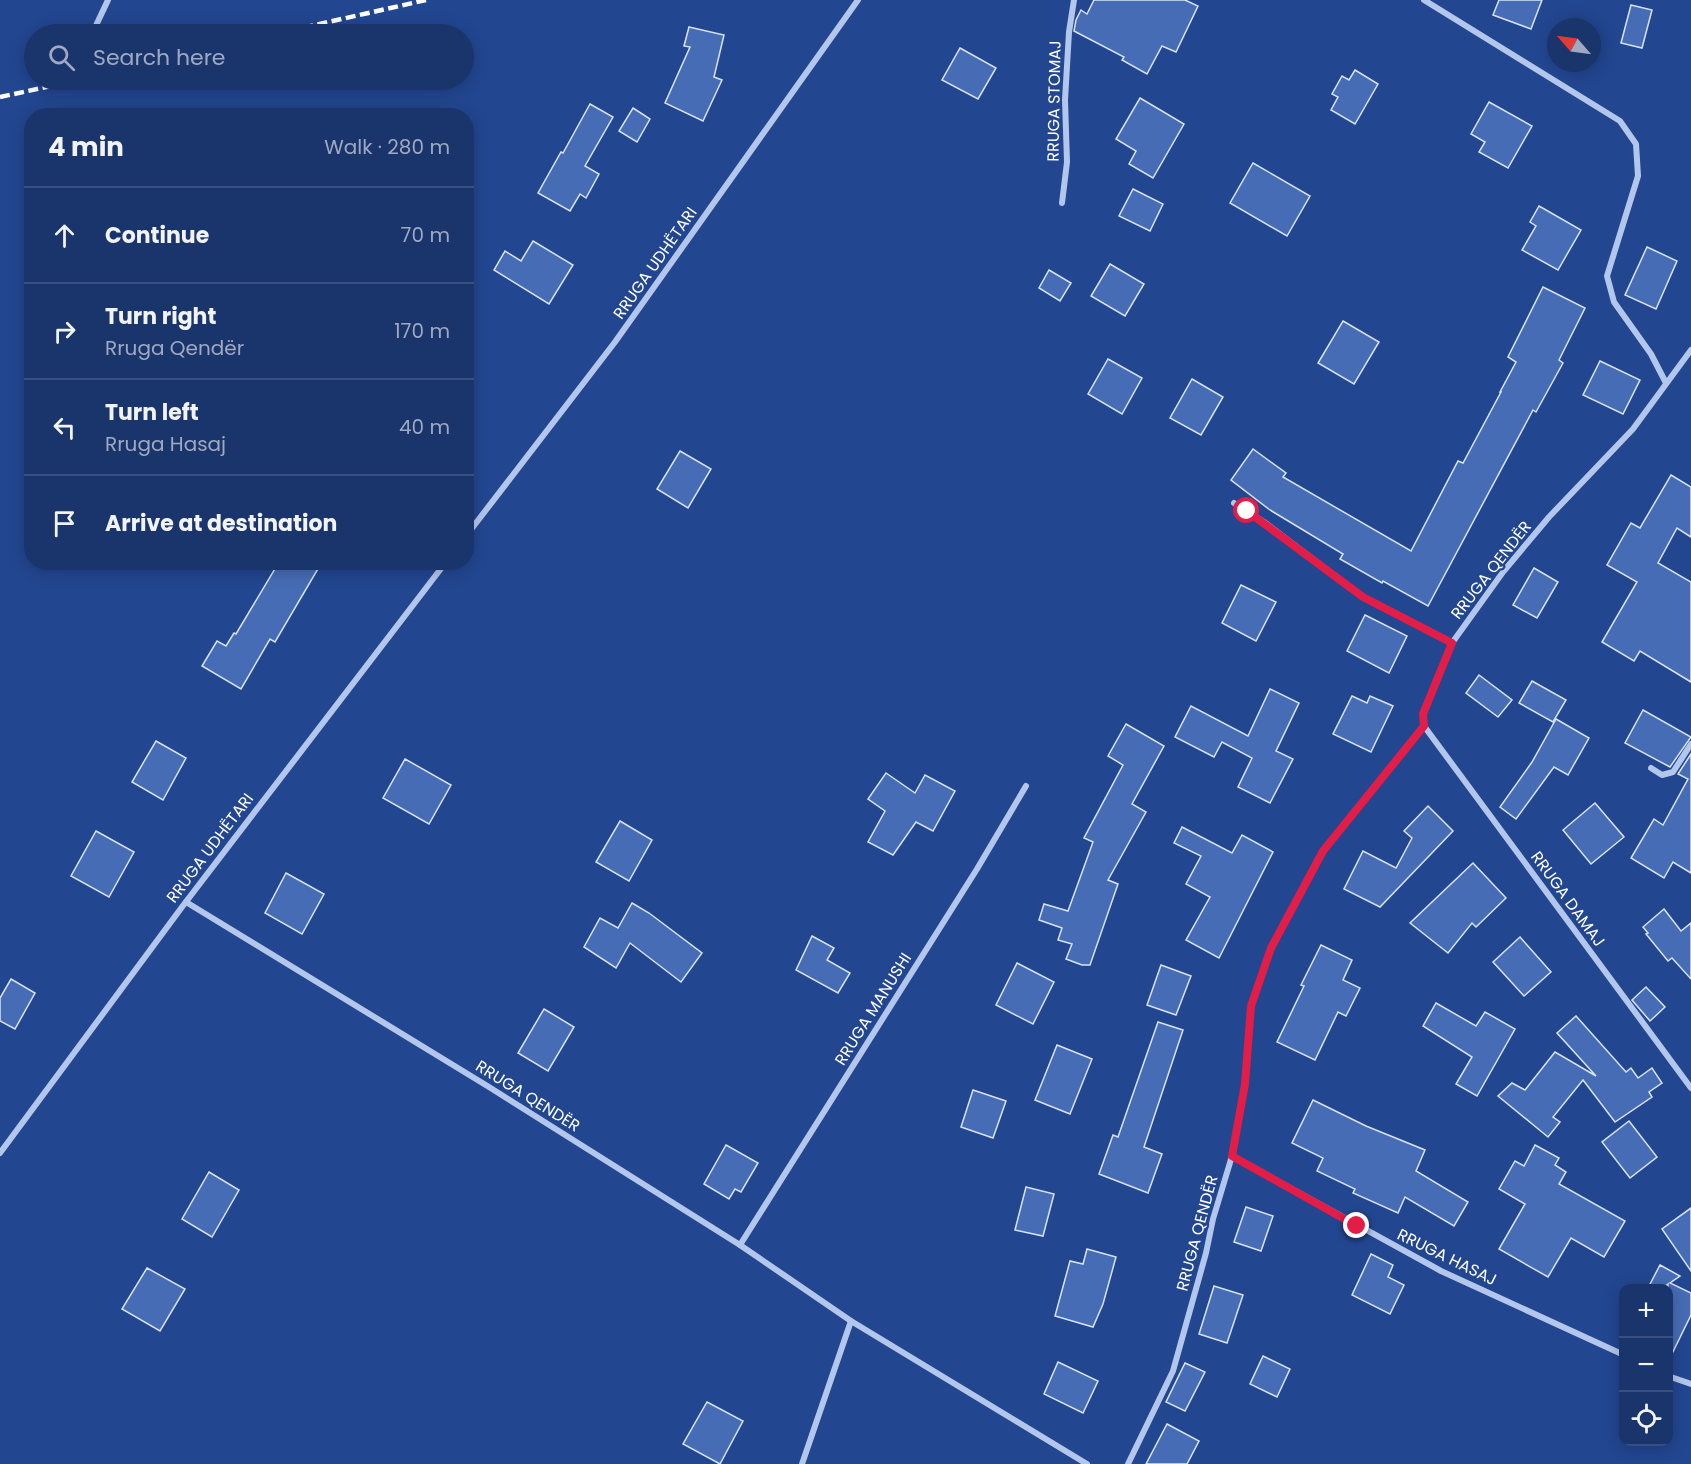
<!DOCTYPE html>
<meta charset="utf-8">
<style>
body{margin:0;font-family:Poppins,sans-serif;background:#233c72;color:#f1f3f6}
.controls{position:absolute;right:18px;bottom:18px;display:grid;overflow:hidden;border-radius:12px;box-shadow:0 3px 15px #0003}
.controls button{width:54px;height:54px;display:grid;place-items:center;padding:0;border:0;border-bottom:2px solid #384f7f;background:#1a346c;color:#f1f3f6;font:30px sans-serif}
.compass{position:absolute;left:1547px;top:18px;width:54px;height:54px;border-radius:50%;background:#1a346c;box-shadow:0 3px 15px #0003;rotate:298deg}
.stop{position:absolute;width:18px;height:18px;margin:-14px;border:4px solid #e11d48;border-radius:50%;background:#fff}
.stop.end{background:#e11d48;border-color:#fff;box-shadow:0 2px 6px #0008}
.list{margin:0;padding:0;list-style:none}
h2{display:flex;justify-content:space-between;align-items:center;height:78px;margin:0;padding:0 24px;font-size:26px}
h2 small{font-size:20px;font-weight:400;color:#9faac2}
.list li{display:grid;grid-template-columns:39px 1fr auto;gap:18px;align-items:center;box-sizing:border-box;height:96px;padding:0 24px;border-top:2px solid #384f7f}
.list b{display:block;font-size:22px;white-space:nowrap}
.list p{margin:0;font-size:20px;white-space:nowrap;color:#9faac2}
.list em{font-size:20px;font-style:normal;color:#9faac2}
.icon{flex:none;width:33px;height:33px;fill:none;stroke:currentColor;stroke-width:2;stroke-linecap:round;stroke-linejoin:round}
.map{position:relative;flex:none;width:1691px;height:1464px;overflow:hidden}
.search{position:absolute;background:#1a346c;box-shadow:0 3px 15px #0003;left:24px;top:24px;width:450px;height:66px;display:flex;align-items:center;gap:15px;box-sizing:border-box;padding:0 21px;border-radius:33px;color:#9faac2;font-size:22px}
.panel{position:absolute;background:#1a346c;box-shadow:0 3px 15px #0003;left:24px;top:108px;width:450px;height:462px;border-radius:24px}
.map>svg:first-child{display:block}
.building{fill:#466cb5;stroke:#d8e3f9;stroke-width:1.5}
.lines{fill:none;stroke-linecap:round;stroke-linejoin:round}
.minor{stroke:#b3c6ec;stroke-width:6}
.rail{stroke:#fff;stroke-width:4.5;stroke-dasharray:10 4.5;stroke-linecap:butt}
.route{stroke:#e11d48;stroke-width:8}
.labels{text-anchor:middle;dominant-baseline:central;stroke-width:4.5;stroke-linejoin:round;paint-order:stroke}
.street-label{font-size:16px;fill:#fff;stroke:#224690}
</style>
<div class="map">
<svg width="1691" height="1464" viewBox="0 0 1691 1464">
<rect width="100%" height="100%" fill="#224690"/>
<g class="building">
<path d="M1094 0H1185L1198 6 1176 52 1162 46 1147 74 1122 60 1124 57 1074 31 1076 20 1081 10 1087 14Z"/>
<path d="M1499 0H1542L1531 29 1493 15Z"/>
<path d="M1631 5 1652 10 1642 48 1621 43Z"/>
<path d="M689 27 724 35 714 77 722 80 703 121 665 103 690 47 684 46Z"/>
<path d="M960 48 996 68 978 99 942 80Z"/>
<path d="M1355 70 1378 84 1355 124 1331 110 1338 97 1332 94 1342 76 1349 80Z"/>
<path d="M1140 98 1184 124 1153 178 1129 164 1136 151 1116 139Z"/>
<path d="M1489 102 1532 126 1508 168 1479 152 1485 142 1471 134Z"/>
<path d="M590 104 613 117 585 166 599 174 586 198 580 194 570 211 538 193 561 152 563 153Z"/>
<path d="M633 108 650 119 637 142 619 131Z"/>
<path d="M1253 163 1310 196 1287 236 1230 203Z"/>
<path d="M1133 189 1163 204 1150 231 1119 216Z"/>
<path d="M1539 206 1581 230 1558 270 1522 250 1536 226 1530 222Z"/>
<path d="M533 241 573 265 549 304 494 270 505 251 521 261Z"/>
<path d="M1647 247 1677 261 1656 309 1625 295Z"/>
<path d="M1110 264 1144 284 1125 316 1091 296Z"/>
<path d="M1049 270 1071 283 1060 301 1039 288Z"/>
<path d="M1543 287 1585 308 1559 360 1563 363 1536 412 1533 410 1428 606 1383 581 1382 583 1340 559 1343 554 1270 510 1231 480 1253 449 1286 473 1283 477 1411 551 1458 461 1463 463 1501 392H1500L1516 362 1508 357Z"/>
<path d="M1343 321 1379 342 1354 384 1318 363Z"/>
<path d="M1108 359 1142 378 1122 414 1088 394Z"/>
<path d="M1600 361 1640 380 1623 414 1583 395Z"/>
<path d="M1192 379 1223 397 1201 435 1170 418Z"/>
<path d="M680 451 711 469 688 508 657 489Z"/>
<path d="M1671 475 1691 487V537L1677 528 1658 563 1691 582V682L1640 651 1634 661 1602 642 1637 582 1607 565 1631 523 1640 528Z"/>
<path d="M279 562H322L275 642 270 639 241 689 202 666 217 641 226 646 234 633 236 634Z"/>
<path d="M1534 568 1558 582 1537 618 1513 605Z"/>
<path d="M1241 585 1276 602 1256 641 1222 623Z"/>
<path d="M1365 615 1407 636 1389 673 1347 651Z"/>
<path d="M1479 675 1512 700 1498 717 1466 693Z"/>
<path d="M1532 681 1566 700 1553 722 1519 703Z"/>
<path d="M1270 689 1299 703 1276 751 1293 759 1270 803 1238 787 1252 758 1222 742 1214 757 1175 737 1191 706 1248 736Z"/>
<path d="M1352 696 1367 703 1370 696 1393 706 1371 752 1333 734Z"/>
<path d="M1643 710 1691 737 1670 767 1625 743Z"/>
<path d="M1556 719 1589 738 1568 775 1554 767 1516 819 1500 807 1532 762Z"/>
<path d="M1126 724 1164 746 1132 804 1146 812 1108 880 1118 884 1090 965H1082L1066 959 1072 944 1058 940 1062 928 1039 920 1044 904 1068 911 1093 842 1084 838 1123 765 1108 756Z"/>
<path d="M156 741 186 758 163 800 132 782Z"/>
<path d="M1691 754V873L1673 862 1664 878 1631 858 1654 819 1663 825 1688 779 1678 774Z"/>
<path d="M405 759 451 785 429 824 383 798Z"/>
<path d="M886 773 915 793 925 775 955 791 933 831 916 822 893 855 868 842 885 811 868 799Z"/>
<path d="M1595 803 1624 837 1591 864 1563 830Z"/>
<path d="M1428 806 1453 831 1380 907 1344 889 1363 851 1396 868 1412 838 1404 831Z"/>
<path d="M620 821 652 840 629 881 596 862Z"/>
<path d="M1182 827 1232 853 1242 835 1273 852 1219 958 1186 940 1210 897 1186 884 1201 856 1174 843Z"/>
<path d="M96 831 134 852 109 897 71 876Z"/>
<path d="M1473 863 1506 898 1476 927 1472 923 1448 953 1410 923Z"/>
<path d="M286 873 324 894 302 934 265 913Z"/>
<path d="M632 903 649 913 702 953 681 982 630 943 616 968 584 947 600 918 618 928Z"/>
<path d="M1664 909 1681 931 1691 923V979L1672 958 1668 961 1646 934 1648 933 1643 927Z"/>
<path d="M812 936 834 948 827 960 850 973 838 993 796 970Z"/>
<path d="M1520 937 1551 972 1524 996 1493 962Z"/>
<path d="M1321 945 1352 960 1343 980 1360 988 1346 1016 1338 1012 1315 1060 1277 1042 1304 986 1301 985Z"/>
<path d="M1017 963 1054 982 1033 1024 996 1005Z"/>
<path d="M1161 965 1191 976 1176 1015 1147 1005Z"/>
<path d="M11 979 35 993 15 1029 0 1021V998Z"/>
<path d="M1646 987 1665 1007 1650 1021 1632 1000Z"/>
<path d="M1436 1003 1476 1026 1485 1012 1515 1029 1477 1096 1456 1084 1472 1057 1423 1026Z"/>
<path d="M544 1009 574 1027 548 1071 518 1053Z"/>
<path d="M1576 1016 1626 1072 1631 1068 1638 1078 1652 1068 1662 1083 1649 1092 1652 1097 1615 1122 1583 1080 1553 1117 1560 1122 1548 1137 1498 1096 1512 1083 1525 1090 1555 1052 1596 1076 1557 1033Z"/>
<path d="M1158 1022 1183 1030 1144 1147 1162 1154 1148 1193 1099 1174 1113 1135 1118 1137Z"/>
<path d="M1057 1045 1092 1059 1070 1114 1035 1100Z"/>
<path d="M973 1090 1006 1101 993 1138 961 1127Z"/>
<path d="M1313 1100 1366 1126 1425 1150 1416 1171 1468 1202 1454 1226 1405 1197 1398 1213 1353 1193 1355 1189 1317 1171 1323 1158 1292 1143Z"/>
<path d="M1629 1121 1657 1157 1630 1178 1602 1142Z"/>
<path d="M726 1145 758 1163 741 1192 735 1189 729 1199 704 1184Z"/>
<path d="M1535 1145 1559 1158 1555 1165 1566 1172 1559 1184 1625 1221 1604 1257 1571 1238 1548 1277 1499 1249 1525 1204 1499 1189 1515 1161 1524 1166Z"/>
<path d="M209 1172 239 1190 212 1237 182 1219Z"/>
<path d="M1026 1187 1054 1194 1043 1236 1015 1230Z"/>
<path d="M1246 1207 1273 1216 1261 1251 1234 1242Z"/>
<path d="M1691 1208V1271L1662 1229Z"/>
<path d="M1087 1249 1116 1257 1103 1304 1093 1327 1055 1316 1070 1261 1083 1264Z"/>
<path d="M1371 1254 1393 1265 1388 1277 1404 1285 1390 1314 1352 1295Z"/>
<path d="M1660 1265 1680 1276 1670 1283 1691 1293V1315L1668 1362V1284L1663 1288H1648Z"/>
<path d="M147 1268 185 1289 160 1331 122 1309Z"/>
<path d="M1214 1286 1243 1295 1227 1343 1199 1334Z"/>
<path d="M1263 1356 1290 1369 1277 1397 1250 1384Z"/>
<path d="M1058 1362 1098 1381 1083 1413 1044 1394Z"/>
<path d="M1185 1363 1205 1372 1185 1411 1166 1402Z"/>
<path d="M707 1402 743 1421 720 1464 683 1444Z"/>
<path d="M1167 1424 1199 1441 1187 1464H1146Z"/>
</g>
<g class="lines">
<g class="minor">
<path d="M1424 0 1620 121 1636 144 1638 176 1607 276 1614 302 1651 354 1666 383"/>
<path d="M92 34 108 0"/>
<path d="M1062 203 1067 162 1065 100 1069 32 1074 0"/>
<path d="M1234 503 1264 522 1363 597 1452 643"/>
<path d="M466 536 615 342 858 0"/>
<path d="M1424 726 1691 1088"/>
<path d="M1651 768 1662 775 1673 772 1691 744"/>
<path d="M186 902 489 1087 740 1245 851 1321 1087 1464"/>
<path d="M0 1153 182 907 446 562"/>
<path d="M1232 1156 1441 1271 1624 1355"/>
<path d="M740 1245 977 869 1026 786"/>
<path d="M1668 1376 1691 1384"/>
<path d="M802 1464 851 1321"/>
<path d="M1128 1464 1173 1371 1206 1253 1213 1219 1232 1156 1245 1084 1251 1006 1271 948 1323 851 1424 726 1423 714 1452 643 1503 572 1549 517 1633 429 1691 350"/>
</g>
<g class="rail">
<path d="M275 34 426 0"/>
<path d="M0 97 79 80"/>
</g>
</g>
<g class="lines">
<path class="route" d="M1247 511 1363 597 1452 643 1423 714 1424 726 1323 851 1271 948 1251 1006 1245 1084 1232 1156 1357 1226"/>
</g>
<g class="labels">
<g class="street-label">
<text transform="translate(1054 101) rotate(-89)">RRUGA STOMAJ</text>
<text transform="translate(655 263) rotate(-55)">RRUGA UDHËTARI</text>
<text transform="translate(1491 570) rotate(-52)">RRUGA QENDËR</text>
<text transform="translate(210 848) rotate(-53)">RRUGA UDHËTARI</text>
<text transform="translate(1568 899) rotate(54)">RRUGA DAMAJ</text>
<text transform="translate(873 1009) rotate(-58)">RRUGA MANUSHI</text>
<text transform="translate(528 1096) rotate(32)">RRUGA QENDËR</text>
<text transform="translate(1197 1233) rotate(-75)">RRUGA QENDËR</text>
<text transform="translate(1447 1257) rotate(26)">RRUGA HASAJ</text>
</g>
</g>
</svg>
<div class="controls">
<button>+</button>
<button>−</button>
<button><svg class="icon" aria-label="locate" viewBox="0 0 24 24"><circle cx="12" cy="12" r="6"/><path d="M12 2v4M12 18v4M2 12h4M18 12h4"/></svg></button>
</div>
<svg class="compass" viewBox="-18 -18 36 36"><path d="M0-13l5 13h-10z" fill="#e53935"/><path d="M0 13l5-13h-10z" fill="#9faac2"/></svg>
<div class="stop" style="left:1247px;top:511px"></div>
<div class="stop end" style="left:1357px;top:1226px"></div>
<div class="search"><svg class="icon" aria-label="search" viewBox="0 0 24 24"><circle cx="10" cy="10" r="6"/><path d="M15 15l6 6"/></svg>Search here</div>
<section class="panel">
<h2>4 min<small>Walk · 280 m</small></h2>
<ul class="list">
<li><svg class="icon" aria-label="ahead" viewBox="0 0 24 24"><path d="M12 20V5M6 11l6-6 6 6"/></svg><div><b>Continue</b></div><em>70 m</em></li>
<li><svg class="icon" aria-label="right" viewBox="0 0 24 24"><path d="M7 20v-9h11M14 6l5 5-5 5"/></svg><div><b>Turn right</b><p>Rruga Qendër</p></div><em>170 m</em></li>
<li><svg class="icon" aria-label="left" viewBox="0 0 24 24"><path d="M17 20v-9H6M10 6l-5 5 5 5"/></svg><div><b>Turn left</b><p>Rruga Hasaj</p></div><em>40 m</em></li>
<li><svg class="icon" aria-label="arrive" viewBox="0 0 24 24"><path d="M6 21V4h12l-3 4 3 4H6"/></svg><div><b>Arrive at destination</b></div></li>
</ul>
</section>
</div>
